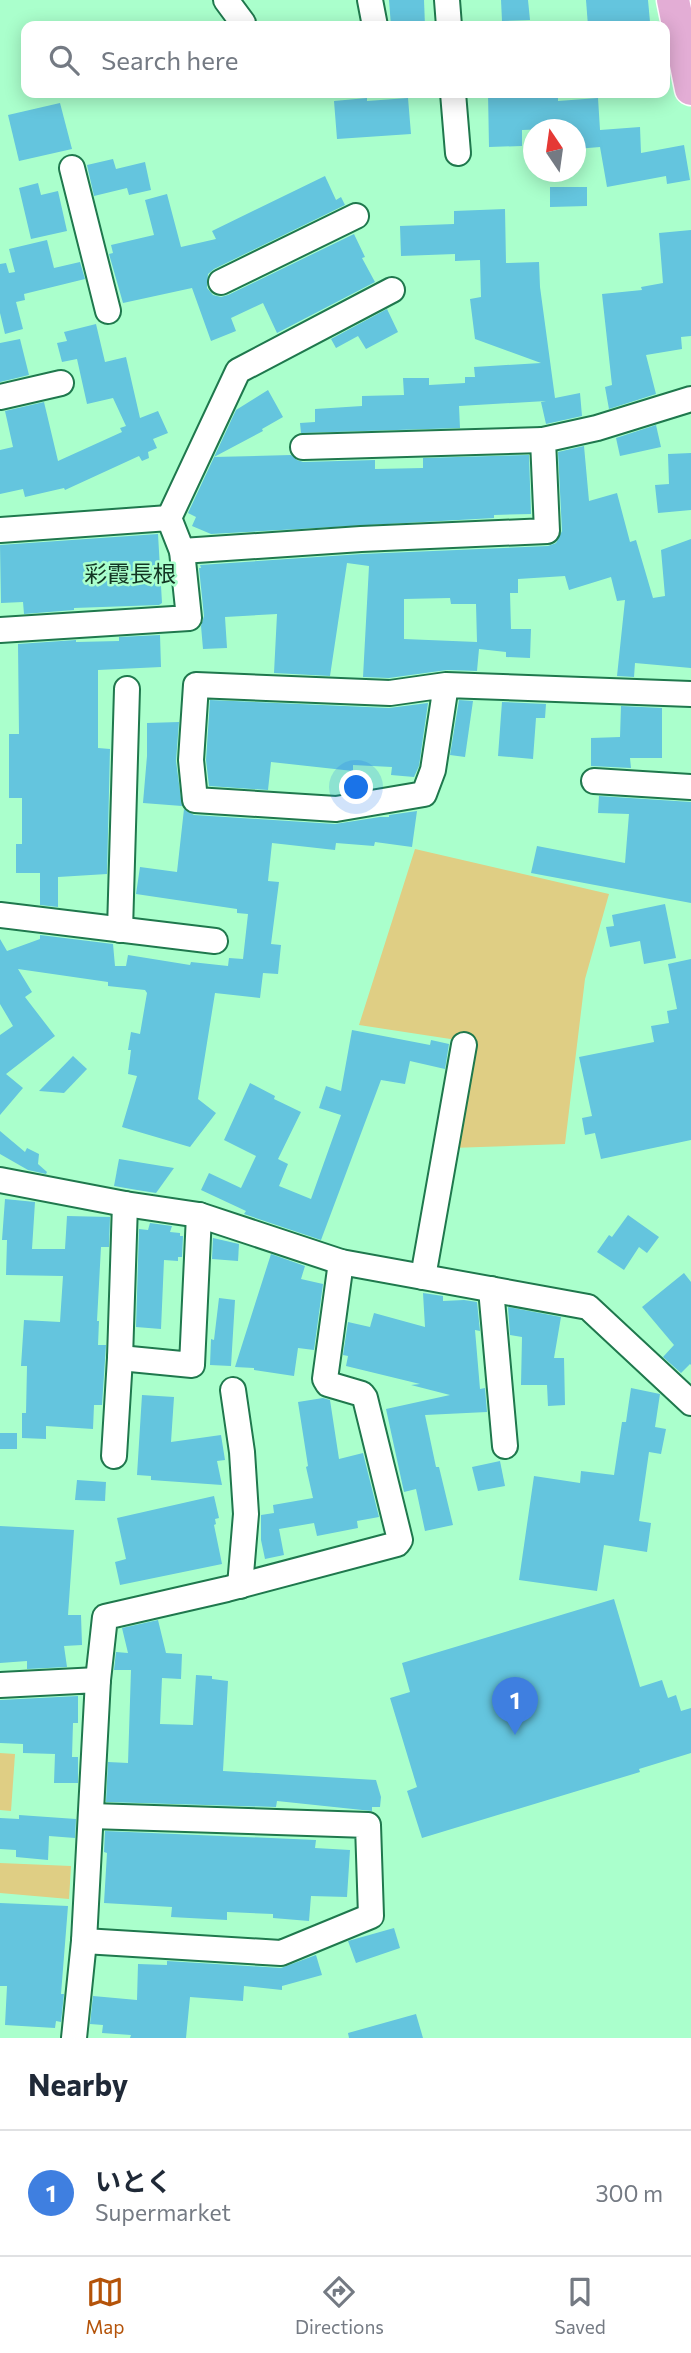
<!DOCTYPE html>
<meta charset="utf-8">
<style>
body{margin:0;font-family:Commissioner,"Noto Sans JP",sans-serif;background:#f2f2f3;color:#1f2937}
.compass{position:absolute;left:523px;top:119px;width:63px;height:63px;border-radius:50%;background:#fff;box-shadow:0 4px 18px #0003;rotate:347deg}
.you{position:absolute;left:357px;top:788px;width:24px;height:24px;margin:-18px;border:5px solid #fff;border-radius:50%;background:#1a73e8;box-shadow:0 0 0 10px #1a73e833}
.badge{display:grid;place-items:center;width:46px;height:46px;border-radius:50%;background:#b45309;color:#fff;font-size:23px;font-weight:700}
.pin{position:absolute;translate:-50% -58px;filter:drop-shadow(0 2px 4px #0008)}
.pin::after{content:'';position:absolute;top:37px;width:24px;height:21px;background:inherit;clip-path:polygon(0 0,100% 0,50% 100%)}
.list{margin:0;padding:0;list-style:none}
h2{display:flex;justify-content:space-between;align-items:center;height:91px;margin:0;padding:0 28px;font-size:30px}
h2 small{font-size:23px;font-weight:400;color:#747a83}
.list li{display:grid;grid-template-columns:46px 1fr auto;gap:21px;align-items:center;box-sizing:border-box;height:126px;padding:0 28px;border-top:2px solid #e0e1e3}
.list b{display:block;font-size:26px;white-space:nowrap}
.list p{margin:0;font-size:23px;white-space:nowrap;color:#747a83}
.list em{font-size:23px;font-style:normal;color:#747a83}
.icon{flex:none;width:38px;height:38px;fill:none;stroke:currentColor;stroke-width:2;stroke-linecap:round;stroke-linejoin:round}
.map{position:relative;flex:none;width:691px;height:2038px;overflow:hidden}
.search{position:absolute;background:#fff;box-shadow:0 4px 18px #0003;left:21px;right:21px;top:21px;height:77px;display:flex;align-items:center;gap:18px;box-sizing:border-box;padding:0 24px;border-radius:14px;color:#747a83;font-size:26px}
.sheet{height:217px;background:#fff}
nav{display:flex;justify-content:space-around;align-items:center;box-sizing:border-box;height:98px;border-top:2px solid #e0e1e3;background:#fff;font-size:19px;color:#747a83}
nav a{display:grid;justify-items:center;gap:4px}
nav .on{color:#b45309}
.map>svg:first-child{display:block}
.green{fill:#dfce84}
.building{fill:#64c5de;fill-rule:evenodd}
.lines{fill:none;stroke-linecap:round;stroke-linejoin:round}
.minor-casing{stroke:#1f784d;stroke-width:28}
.major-casing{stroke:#fff;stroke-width:35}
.minor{stroke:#fff;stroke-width:24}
.major{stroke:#e3add5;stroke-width:32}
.labels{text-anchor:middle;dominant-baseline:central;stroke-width:5;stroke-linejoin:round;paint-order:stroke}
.quarter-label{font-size:23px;fill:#123623;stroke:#afc}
</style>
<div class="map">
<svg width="691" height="2038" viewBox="0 0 691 2038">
<rect width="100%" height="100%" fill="#afc"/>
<g class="green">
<path d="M415 849 609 894 585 979 565 1144 451 1148 470 1042 359 1025Z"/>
<path d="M0 1753 15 1754 11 1811 0 1810Z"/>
<path d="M0 1863 71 1866 69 1899 0 1893Z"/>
</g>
<g class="building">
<path d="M389 0H424L425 26H391Z"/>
<path d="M501 0H528L530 20 502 21Z"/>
<path d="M586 0H648L650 22 588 26Z"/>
<path d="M488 93H558V101L598 98 600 130 640 127 641 153 684 145 690 180 667 184 666 176 607 187 600 147 576 149V128L522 130V146L489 147Z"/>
<path d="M367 98V101L408 98 411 134 337 139 334 101Z"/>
<path d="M60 103 72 149 19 161 8 115Z"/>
<path d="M113 159 116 169 145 162 151 190 129 195 127 188 94 196 87 165Z"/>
<path d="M325 176 336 200 341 197 345 205 214 269 208 274 207 288 213 295 221 297 228 295 354 234 365 257 362 258 375 282 277 333 263 303 231 318 236 331 211 341 192 288 123 303 109 254 113 253 111 245 154 235 145 200 167 194 181 247 216 239 212 231Z"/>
<path d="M38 183 41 195 58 191 67 231 31 239 19 188Z"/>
<path d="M550 187H587V206L550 207Z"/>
<path d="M505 209 506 263 539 262 540 287 555 398 580 393 582 416 546 424 541 402 546 401 459 406 460 428 301 433 300 423 315 422V409L362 406V396L404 395 403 378H429V385L465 383V377H475L474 367 541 363 475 339 470 299 481 297 480 260 455 261V254L401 256 400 226 454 224V211Z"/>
<path d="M691 230V336L681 337 682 349 646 355 656 394 609 409 605 387 612 385 602 294 642 290 641 287 663 283 659 233Z"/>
<path d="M47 240 54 268 80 262 85 279 24 294 25 300 16 302 23 329 5 334 0 313V264L6 263 9 273 15 272 9 249Z"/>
<path d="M387 309 398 332 366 349 358 336 336 348 331 339Z"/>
<path d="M96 324 105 362 126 357 140 418 158 411 168 433 153 439 157 448 148 452 149 458 142 461 139 456 65 490 64 488 25 497 23 489 0 494V450L13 447 5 411 44 402 58 461 122 432 120 428 126 426 113 398 87 404 77 359 62 362 57 343 67 341 64 332Z"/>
<path d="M20 339 29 375 0 382V343Z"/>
<path d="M268 390 283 417 262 429 263 431 214 457 291 455 297 460 303 462 375 460V469L423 468V458L529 455 531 514 494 515V518L211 534 192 526 196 517 188 513 236 410Z"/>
<path d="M656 425 661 447 620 456 616 438Z"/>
<path d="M584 446 589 501 617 493 630 542 636 540 653 598 665 596 661 550 691 539V668L635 663 634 677 617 676 625 600 617 601 611 577 569 590 565 576 518 579V593H510L511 629H531L530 658 506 657V652L479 649 477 671 447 670 389 678 363 677 369 566 347 563 330 676 274 673 277 614 225 617 227 648 203 649 201 626 204 616 199 568H201L200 565 362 554 548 546 556 543 562 531 558 452ZM450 598 451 604H476L477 642 404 639V599Z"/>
<path d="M691 453V510L658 513 655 485 669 484 668 454Z"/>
<path d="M158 534 162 603 159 605 74 608V610L24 614 23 602 1 603 0 545Z"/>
<path d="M160 635 161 667 98 670V748L110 749 107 874 58 877V907L40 905V873H16V844H22V798H9V734H19L18 644 76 640V642L119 641V637Z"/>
<path d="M210 700 389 708 428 703 419 766 414 777 391 775 392 767 353 765V771L271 762 268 790 209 786 206 760Z"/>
<path d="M459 700 473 701 465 757 450 755Z"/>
<path d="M502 702 546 704 545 718H536L533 759 498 756Z"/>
<path d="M621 706 662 708V758H630L631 768 591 766V738L620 737Z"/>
<path d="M179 722 176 761 182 806 143 803 147 756V723Z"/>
<path d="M599 796 691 802V903L531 873 537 846 625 863 629 814 598 813Z"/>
<path d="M184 809 194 815 335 824 380 817H389V815L417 811 412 847 375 842 374 846 336 843 335 850 272 843 268 881 279 882 271 944 281 945 278 974 263 973 260 998 215 993 198 1099 216 1113 190 1147 122 1127 137 1076 128 1074 131 1050H128L131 1032 140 1034 147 993 145 990 108 986V982L18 969 32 992 25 997 55 1036 6 1074 23 1088 0 1115V1035L13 1026 0 1004V939L7 951 40 939V935L113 944 115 966H126L128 955 190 965 191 962 228 966 229 958 243 959 248 914 237 913V909L136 894 140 867 177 872Z"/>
<path d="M665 904 676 958 644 964 640 941 610 947 606 927 614 926 612 915Z"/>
<path d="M691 959V1140L601 1159 595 1133 585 1135 582 1118 592 1116 579 1057 654 1042 651 1026 669 1023 667 1011 677 1009 668 964Z"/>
<path d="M352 1030 430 1045 431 1040 449 1044 445 1069 410 1061 405 1084 381 1080 321 1240 244 1214 246 1211 201 1190 209 1173 241 1188 256 1156 224 1140 250 1083 275 1096 274 1099 301 1112 278 1159 288 1164 279 1186 311 1199 341 1115 319 1108 326 1086 341 1091Z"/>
<path d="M73 1056 87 1069 64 1093 39 1091Z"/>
<path d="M0 1131 25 1152 27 1148 39 1154 38 1164 47 1172 46 1174 28 1170 0 1154Z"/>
<path d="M119 1159 174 1168 156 1193 137 1190 114 1186Z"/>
<path d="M5 1199 35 1202 32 1249H65L67 1216 110 1217 109 1247H101L97 1321H99L98 1345H106L102 1405H94L93 1429 46 1426V1439L22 1438V1413H26L27 1366H21L24 1320 60 1322 63 1276 6 1275 7 1240H2Z"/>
<path d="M628 1215 659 1237 647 1253 639 1247 624 1270 597 1252 609 1235 612 1237Z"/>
<path d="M150 1223 172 1226 170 1232 180 1233V1236H183L182 1257H178V1261L164 1260 161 1329 136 1327 139 1229 148 1230Z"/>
<path d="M213 1238 239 1244 238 1261 212 1259Z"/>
<path d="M271 1254 305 1266 301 1279 323 1284 314 1350 298 1348 294 1376 254 1370V1368L235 1367Z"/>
<path d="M684 1273 691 1282V1365L690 1364 681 1373 663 1357 674 1345 642 1307Z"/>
<path d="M423 1293 443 1296V1301L464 1300 477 1302 480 1331 475 1330 480 1389 485 1388 487 1412 425 1415 436 1467H439L453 1525 425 1531 416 1489 404 1492 386 1409 450 1395 411 1385 420 1384 346 1366 348 1356 343 1355 348 1322 370 1327 374 1313 425 1327Z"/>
<path d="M219 1298 235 1300 231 1366 210 1365 211 1339 214 1340Z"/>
<path d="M508 1307 561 1317 554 1358H564L565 1405 548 1406 547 1385H521L522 1337 510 1335Z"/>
<path d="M631 1388 660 1394 655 1427 666 1429 661 1454 649 1452 639 1521 651 1523 647 1552 604 1545 597 1591 519 1580 534 1476 580 1483 581 1471 614 1475 622 1422H626Z"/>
<path d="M142 1395 174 1397 171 1442 221 1435 225 1460 217 1461 222 1485 151 1480V1476L137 1475Z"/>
<path d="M323 1398 330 1400 339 1459 363 1453 379 1517 357 1521 358 1528 317 1536 314 1523 279 1529 284 1555 265 1559 261 1540V1515L274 1513 273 1505 313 1498 306 1467 308 1466 298 1402Z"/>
<rect x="0" y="1433" width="17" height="16"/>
<path d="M500 1461 505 1486 478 1491 472 1467Z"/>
<path d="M77 1480 106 1482 105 1501 75 1500Z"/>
<path d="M214 1496 219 1518 215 1519 216 1524 214 1525 222 1564 120 1585 115 1562 126 1559 117 1518Z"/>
<path d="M0 1526 74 1530 68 1615H81L82 1645 64 1646 67 1667 27 1669V1661L0 1663Z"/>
<path d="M614 1599 640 1687 662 1680 668 1698 676 1695 681 1711 691 1708V1753L639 1769 640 1772 422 1838 407 1791 417 1787 390 1698 410 1692 402 1663Z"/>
<path d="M158 1620 166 1653 182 1654 181 1679 162 1678 160 1724 193 1725 196 1675 212 1676V1679L228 1681 223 1771 376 1780 381 1797 380 1807H372V1811L277 1801 276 1807 106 1802 108 1762 128 1763 131 1670H114L116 1652 128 1653 122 1628Z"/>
<path d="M78 1696V1723H73L72 1757H78V1783H54L55 1754 23 1753V1744L0 1743V1700Z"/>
<path d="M19 1815 76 1819 75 1838 49 1836 48 1860 16 1857V1850L0 1849V1818L19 1819Z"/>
<path d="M105 1831 316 1840 315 1848 350 1850 347 1897 311 1896 309 1921 273 1918V1914L227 1912V1920L171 1917 172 1907 104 1903 107 1853 104 1852Z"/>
<path d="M0 1903 68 1906 61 1994H64L61 2022 56 2021 55 2028 5 2025 7 1986H0Z"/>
<path d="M394 1928 400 1948 356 1963 348 1941Z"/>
<path d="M316 1955 322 1975 282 1986V1990L244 1986 243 2001 190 1997 186 2038H130L131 2035 102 2033 103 2025 90 2024 93 1996 137 2000 138 1964 167 1965V1961L281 1968Z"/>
<path d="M416 2014 423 2038H349L348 2033Z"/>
</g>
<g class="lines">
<defs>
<g id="minor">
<path d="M226 0 243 23"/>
<path d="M370 0 375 26"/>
<path d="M447 0 449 26"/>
<path d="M453 93 458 153"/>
<path d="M72 168 108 311"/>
<path d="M221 282 356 216"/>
<path d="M0 397 61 383"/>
<path d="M303 447 543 440"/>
<path d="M169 518 238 371 392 290"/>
<path d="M0 530 169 518 182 551 189 618 0 630"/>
<path d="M182 551 361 539 547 531 543 440 597 428 691 399"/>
<path d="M446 685 433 770 424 794 336 809 195 800 191 760 196 685 390 693 446 685 691 694"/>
<path d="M594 781 691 787"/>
<path d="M0 915 215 941"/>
<path d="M120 930 127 689"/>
<path d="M0 1180 125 1204 199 1215 341 1262 588 1307 691 1403"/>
<path d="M423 1277 464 1045"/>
<path d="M491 1289 505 1446"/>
<path d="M120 1358 192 1365 199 1215"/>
<path d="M233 1390 242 1452 246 1514 240 1586"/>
<path d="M114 1456 120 1358 125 1204"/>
<path d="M98 1680 105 1617 227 1589 397 1544 400 1540 365 1398 362 1394 328 1384 325 1379 341 1262"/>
<path d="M0 1685 98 1680 84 1941 74 2038"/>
<path d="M84 1941 281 1953 371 1916 368 1825 91 1816"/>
</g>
<path id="major" d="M673 0 691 89"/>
</defs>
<use href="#minor" class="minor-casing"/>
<use href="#major" class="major-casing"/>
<use href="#minor" class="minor"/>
<use href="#major" class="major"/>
</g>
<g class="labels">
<g class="quarter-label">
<text x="130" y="573">彩霞長根</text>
</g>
</g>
</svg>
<svg class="compass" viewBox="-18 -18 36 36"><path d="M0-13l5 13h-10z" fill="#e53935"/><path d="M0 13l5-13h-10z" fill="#747a83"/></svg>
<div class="you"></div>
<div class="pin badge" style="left:515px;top:1735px;background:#3f7fe0">1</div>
<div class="search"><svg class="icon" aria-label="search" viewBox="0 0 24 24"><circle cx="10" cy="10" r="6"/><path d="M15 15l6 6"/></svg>Search here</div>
</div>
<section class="sheet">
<h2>Nearby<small></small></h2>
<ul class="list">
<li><span class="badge" style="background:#3f7fe0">1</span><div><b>いとく</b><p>Supermarket</p></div><em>300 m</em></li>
</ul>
</section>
<nav>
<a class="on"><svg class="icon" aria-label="map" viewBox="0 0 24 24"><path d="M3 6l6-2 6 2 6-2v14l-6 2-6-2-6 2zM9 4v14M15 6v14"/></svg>Map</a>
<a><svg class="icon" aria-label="directions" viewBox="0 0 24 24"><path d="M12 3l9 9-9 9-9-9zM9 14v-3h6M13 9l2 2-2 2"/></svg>Directions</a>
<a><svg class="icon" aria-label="saved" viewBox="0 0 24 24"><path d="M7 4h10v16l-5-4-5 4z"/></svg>Saved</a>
</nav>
